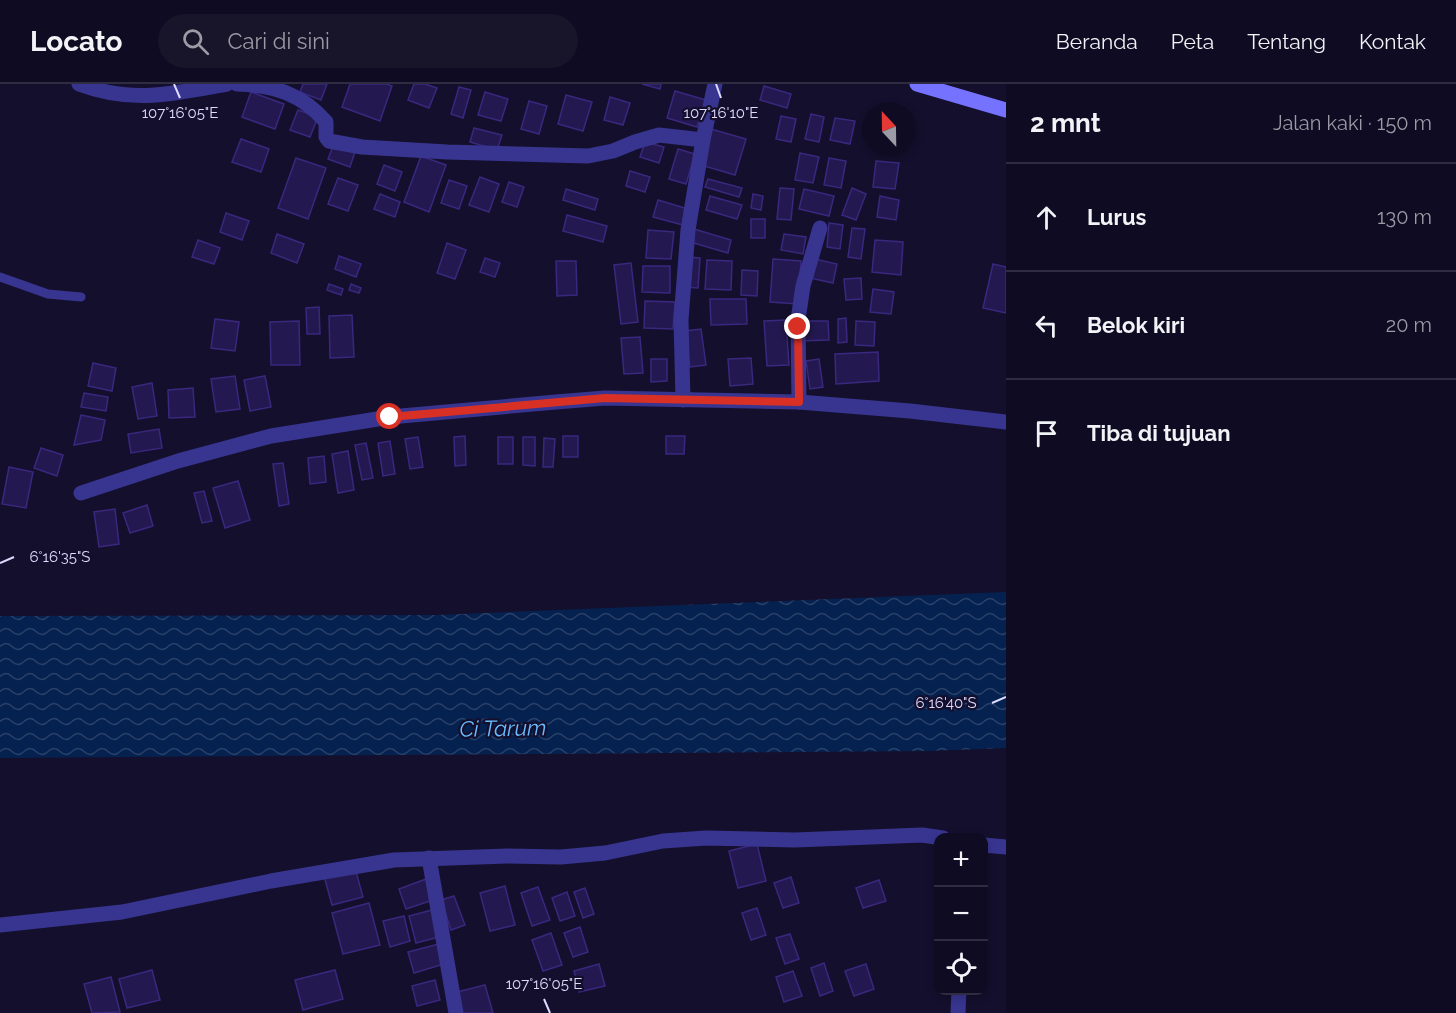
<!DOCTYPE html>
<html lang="id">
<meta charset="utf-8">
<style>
body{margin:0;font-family:Raleway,sans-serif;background:#18142a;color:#f1f3f6}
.controls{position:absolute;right:18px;bottom:18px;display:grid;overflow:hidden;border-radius:12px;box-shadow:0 3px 9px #0003}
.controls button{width:54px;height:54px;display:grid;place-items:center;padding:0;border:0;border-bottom:2px solid #2f2b40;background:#0f0b22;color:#f1f3f6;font:30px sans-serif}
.compass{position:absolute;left:862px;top:18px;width:54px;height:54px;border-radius:50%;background:#0f0b22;box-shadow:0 3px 9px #0003;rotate:338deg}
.stop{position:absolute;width:18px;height:18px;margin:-14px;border:4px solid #d93025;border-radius:50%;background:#fff}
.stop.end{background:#d93025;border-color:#fff;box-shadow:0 2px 6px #0008}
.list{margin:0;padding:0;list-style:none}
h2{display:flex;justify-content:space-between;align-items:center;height:78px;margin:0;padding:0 24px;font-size:26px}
h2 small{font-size:20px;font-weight:400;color:#9b9ba5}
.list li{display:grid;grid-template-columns:39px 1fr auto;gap:18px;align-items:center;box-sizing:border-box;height:108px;padding:0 24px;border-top:2px solid #2f2b40}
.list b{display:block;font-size:22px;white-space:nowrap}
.list em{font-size:20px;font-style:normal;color:#9b9ba5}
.icon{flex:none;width:33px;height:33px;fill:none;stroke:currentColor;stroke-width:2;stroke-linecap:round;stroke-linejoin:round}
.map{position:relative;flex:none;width:1006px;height:929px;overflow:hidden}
header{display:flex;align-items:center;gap:36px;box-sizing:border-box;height:84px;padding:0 30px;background:#0f0b22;border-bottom:2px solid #2f2b40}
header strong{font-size:28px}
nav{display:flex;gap:33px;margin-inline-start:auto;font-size:21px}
.search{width:420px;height:54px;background:#18142a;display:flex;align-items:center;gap:15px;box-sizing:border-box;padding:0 21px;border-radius:33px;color:#9b9ba5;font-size:22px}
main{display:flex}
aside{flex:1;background:#0f0b22}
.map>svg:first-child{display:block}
.water{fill:url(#water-waves)}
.building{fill:#231950;stroke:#39287e;stroke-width:1.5}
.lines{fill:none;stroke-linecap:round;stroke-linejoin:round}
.lane{stroke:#383590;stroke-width:9}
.street{stroke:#383590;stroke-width:15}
.secondary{stroke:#7472ff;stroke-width:15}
.route{stroke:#d93025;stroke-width:8}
.ticks{fill:none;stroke:#dedbff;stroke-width:2}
.labels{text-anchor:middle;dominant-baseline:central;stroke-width:4.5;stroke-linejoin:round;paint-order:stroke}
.water-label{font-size:22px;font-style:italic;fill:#69bbff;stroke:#140f2d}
.ticks-label{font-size:15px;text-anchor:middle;fill:#dedbff;stroke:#140f2d;stroke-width:4.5;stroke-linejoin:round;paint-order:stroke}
</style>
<header>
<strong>Locato</strong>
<div class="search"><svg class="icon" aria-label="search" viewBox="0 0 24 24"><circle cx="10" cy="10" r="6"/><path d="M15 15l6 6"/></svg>Cari di sini</div>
<nav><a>Beranda</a><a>Peta</a><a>Tentang</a><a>Kontak</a></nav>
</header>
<main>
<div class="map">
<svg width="1006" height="929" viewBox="0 0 1006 929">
<defs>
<pattern id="water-waves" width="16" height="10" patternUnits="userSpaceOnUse" patternTransform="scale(1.5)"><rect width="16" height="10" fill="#05214f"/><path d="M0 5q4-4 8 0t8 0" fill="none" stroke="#294169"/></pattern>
</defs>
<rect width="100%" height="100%" fill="#140f2d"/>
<path class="water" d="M1006 508V664L928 667 0 674V532L436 531Z"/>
<g class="building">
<path d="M303 0H327L321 16 300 8Z"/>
<path d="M350 0H387L392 2 380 37 342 23Z"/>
<path d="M414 0H425L437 4 429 24 408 16Z"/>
<path d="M642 0H661L660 5Z"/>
<path d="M764 2 791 10 787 24 760 16Z"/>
<path d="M459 3 471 6 463 34 451 30Z"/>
<path d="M675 7 706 16 697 43 667 34Z"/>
<path d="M251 8 284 20 275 45 242 33Z"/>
<path d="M485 8 508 15 501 37 478 31Z"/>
<path d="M566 11 592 18 583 47 558 40Z"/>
<path d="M610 13 630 19 623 41 604 36Z"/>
<path d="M529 17 547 22 539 50 521 45Z"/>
<path d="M298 26 318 33 310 53 290 46Z"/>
<path d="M811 30 824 33 819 58 805 55Z"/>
<path d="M781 32 796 35 791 58 776 55Z"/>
<path d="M835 34 855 37 850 60 830 56Z"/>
<path d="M474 44 502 51 497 66 470 58Z"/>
<path d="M711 45 746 55 735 91 701 81Z"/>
<path d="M241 55 269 65 261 88 232 78Z"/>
<path d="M645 58 664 63 659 79 640 73Z"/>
<path d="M334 60 355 68 350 83 328 75Z"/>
<path d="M678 65 695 70 686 100 669 95Z"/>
<path d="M800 69 819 73 813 99 795 96Z"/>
<path d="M421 72 446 81 429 128 404 118Z"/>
<path d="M296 74 326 84 308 135 278 124Z"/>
<path d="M829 74 846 77 841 104 824 101Z"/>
<path d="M876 77 899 79 895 105 873 103Z"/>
<path d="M384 81 402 88 395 107 377 100Z"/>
<path d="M630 87 650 93 645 108 626 102Z"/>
<path d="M480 93 499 100 489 128 469 121Z"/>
<path d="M338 94 358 101 348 127 328 120Z"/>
<path d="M708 95 742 104 739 113 705 103Z"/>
<path d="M449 96 467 102 459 125 441 119Z"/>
<path d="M509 98 524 103 517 123 502 118Z"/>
<path d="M780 104 794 105 791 136 777 135Z"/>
<path d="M852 104 866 110 856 136 842 131Z"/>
<path d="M566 105 598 115 595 126 563 116Z"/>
<path d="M804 105 834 112 829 132 799 125Z"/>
<path d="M380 110 400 118 395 133 374 125Z"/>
<path d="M753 110 763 112 761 126 751 124Z"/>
<path d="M710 112 742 121 737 135 706 126Z"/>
<path d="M880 112 899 116 896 136 877 133Z"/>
<path d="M658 116 688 125 683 141 653 133Z"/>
<path d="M226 129 249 137 242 156 220 148Z"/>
<path d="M567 131 607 142 603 158 563 147Z"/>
<rect x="751" y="135" width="14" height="19"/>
<path d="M829 139 843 141 840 165 827 163Z"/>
<path d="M852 144 865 145 861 175 848 173Z"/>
<path d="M694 145 731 156 728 169 690 158Z"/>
<path d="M648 146 674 148 671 175 646 174Z"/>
<path d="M277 150 304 160 297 179 271 169Z"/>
<path d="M784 150 806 153 803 170 781 166Z"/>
<path d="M198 156 220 164 214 180 192 173Z"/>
<path d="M875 156 903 158 901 191 872 188Z"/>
<path d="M447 159 466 166 455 195 437 189Z"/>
<path d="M339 172 361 180 356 193 335 185Z"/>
<path d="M688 173 700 174 698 204 685 203Z"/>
<path d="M485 174 500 179 495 193 480 188Z"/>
<path d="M773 175 801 177 798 220 770 218Z"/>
<path d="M815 175 837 180 833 199 810 194Z"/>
<path d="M707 176 732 177 731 206 705 205Z"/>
<path d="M556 177H576L577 211 557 212Z"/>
<path d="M631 179 638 238 621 240 614 181Z"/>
<path d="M993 180 1006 183V229L983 224Z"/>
<path d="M643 182H670V209L642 208Z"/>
<path d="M742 186 758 187 757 212 741 211Z"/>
<path d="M861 194 862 215 846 216 844 195Z"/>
<path d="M329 200 343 205 341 211 327 206Z"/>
<path d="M351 200 361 204 359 209 349 206Z"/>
<path d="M873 205 894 208 891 230 870 228Z"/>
<path d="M710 215H746L747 240 711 241Z"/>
<path d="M645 217 675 218 673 245 644 244Z"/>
<path d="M319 223 320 250H307L306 224Z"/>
<path d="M352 231 354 273 330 274 329 232Z"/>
<path d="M846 234 847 258 838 259V235Z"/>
<path d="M215 235 239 238 235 267 211 264Z"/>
<path d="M786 236 789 281 767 282 764 237Z"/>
<path d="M299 237 300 281H271L270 238Z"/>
<path d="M798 237H828L829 256 799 257Z"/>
<path d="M856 237 875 238 874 262 855 261Z"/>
<path d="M701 245 706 281 690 283 685 247Z"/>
<path d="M640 253 643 289 624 290 621 254Z"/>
<path d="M878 268 879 297 836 300 835 270Z"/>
<path d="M751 274 753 300 730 302 728 275Z"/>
<path d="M651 275H667V297L651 298Z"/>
<path d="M819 275 823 303 810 305 806 277Z"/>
<path d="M93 279 116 284 112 307 88 302Z"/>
<path d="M235 292 240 325 216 328 211 295Z"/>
<path d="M265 292 271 323 250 327 244 296Z"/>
<path d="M152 299 157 332 138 335 132 303Z"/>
<path d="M193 304 195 333 169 334 168 306Z"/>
<path d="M84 309 108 313 106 327 81 323Z"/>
<path d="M81 331 105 336 101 356 74 361Z"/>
<path d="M159 345 162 364 131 369 128 350Z"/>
<path d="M465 352 466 381 455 382 454 353Z"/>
<rect x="563" y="352" width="15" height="21"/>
<path d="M666 352H685L684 370H666Z"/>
<path d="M418 353 423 383 410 385 405 355Z"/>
<rect x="498" y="353" width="15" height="27"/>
<path d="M523 353H535V382L523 381Z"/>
<path d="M544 354 555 355 553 383H543Z"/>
<path d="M390 357 395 390 383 392 378 359Z"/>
<path d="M366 359 373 394 362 396 355 361Z"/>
<path d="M41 364 63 371 57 392 34 384Z"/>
<path d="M348 367 354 406 338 409 332 370Z"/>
<path d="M324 372 326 398 310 400 308 374Z"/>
<path d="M283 379 289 420 279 422 273 380Z"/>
<path d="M9 383 33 388 26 424 2 420Z"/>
<path d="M238 397 250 436 225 444 213 404Z"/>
<path d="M204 407 212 437 202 439 194 409Z"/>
<path d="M147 421 153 442 130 449 123 429Z"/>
<path d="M115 425 119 460 99 463 94 428Z"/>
<path d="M757 760 766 797 738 804 729 767Z"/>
<path d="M355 784 363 813 332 821 324 792Z"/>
<path d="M791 793 799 819 783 824 774 799Z"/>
<path d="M426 795 433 816 406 825 399 805Z"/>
<path d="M879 796 886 817 863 824 856 804Z"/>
<path d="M505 802 515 841 490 847 480 809Z"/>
<path d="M538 803 550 836 532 842 521 809Z"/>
<path d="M585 804 594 830 583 834 574 808Z"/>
<path d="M567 808 575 832 560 837 552 814Z"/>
<path d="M454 812 465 841 451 846 441 816Z"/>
<path d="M369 819 380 861 343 870 332 829Z"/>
<path d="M757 824 766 851 751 856 742 829Z"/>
<path d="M432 826 439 853 416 859 409 832Z"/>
<path d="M404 832 410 857 390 863 383 837Z"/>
<path d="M580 843 588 868 573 873 564 849Z"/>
<path d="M551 849 562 881 543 887 532 856Z"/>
<path d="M790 850 799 875 785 880 776 854Z"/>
<path d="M439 860 444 880 414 889 408 868Z"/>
<path d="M824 879 833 907 820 912 811 884Z"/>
<path d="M599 880 605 902 579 908 574 887Z"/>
<path d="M866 880 874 905 854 912 845 887Z"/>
<path d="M152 886 160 916 127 924 119 895Z"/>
<path d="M335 886 343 915 303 926 295 896Z"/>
<path d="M793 887 802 912 784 918 776 893Z"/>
<path d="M111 893 120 928 92 929 84 900Z"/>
<path d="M435 896 440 916 417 922 412 902Z"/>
<path d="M485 901 493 929H462L457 908Z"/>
</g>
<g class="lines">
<path class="lane" d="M0 193 48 210 81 213"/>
<g class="street">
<path d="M79 0C132 20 172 10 227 0"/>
<path d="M237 0C274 1 302 10 326 38V53L329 57 362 63 447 68 588 72 613 67 635 58 659 51 703 56"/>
<path d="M683 316 681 236 688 146 703 56 715 0"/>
<path d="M799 318 798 236 803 202 820 144"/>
<path d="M81 409 178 377 271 352 390 333 556 318 605 314 799 318 910 327 1006 338"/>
<path d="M984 761 1006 763"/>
<path d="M429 774 456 929"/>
<path d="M0 841 122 828 271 797 394 776 507 772 561 773 605 769 663 757 706 754 795 756 922 751 943 754"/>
<path d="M958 929 959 906"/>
</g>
<path class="secondary" d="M917 0 1006 26"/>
</g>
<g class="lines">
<path class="route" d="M390 333 605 314 799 318 798 243"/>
</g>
<path class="ticks" d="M174 0 180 14M716 0 721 14M0 479 14 473M992 619 1006 613M544 915 550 929"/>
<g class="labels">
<g class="water-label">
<text transform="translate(503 644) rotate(-1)">Ci Tarum</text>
</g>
</g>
<g class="ticks-label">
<text x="180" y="34">107°16'05"E</text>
<text x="721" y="34">107°16'10"E</text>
<text x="60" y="478">6°16'35"S</text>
<text x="946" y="624">6°16'40"S</text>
<text x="544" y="905">107°16'05"E</text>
</g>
</svg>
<div class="controls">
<button>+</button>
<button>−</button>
<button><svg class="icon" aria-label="locate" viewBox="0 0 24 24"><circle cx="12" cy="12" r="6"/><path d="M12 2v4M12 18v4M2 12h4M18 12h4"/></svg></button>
</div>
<svg class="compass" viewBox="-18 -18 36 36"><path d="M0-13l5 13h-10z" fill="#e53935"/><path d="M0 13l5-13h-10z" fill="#9b9ba5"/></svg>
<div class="stop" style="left:390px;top:333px"></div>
<div class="stop end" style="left:798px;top:243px"></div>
</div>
<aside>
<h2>2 mnt<small>Jalan kaki · 150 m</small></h2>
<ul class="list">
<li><svg class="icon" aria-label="ahead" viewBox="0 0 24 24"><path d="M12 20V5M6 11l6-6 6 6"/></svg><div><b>Lurus</b></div><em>130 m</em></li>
<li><svg class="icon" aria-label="left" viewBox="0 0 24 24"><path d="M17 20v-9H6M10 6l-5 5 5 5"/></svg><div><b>Belok kiri</b></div><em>20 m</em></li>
<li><svg class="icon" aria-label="arrive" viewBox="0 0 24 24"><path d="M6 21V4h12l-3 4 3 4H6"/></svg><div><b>Tiba di tujuan</b></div></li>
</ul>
</aside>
</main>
